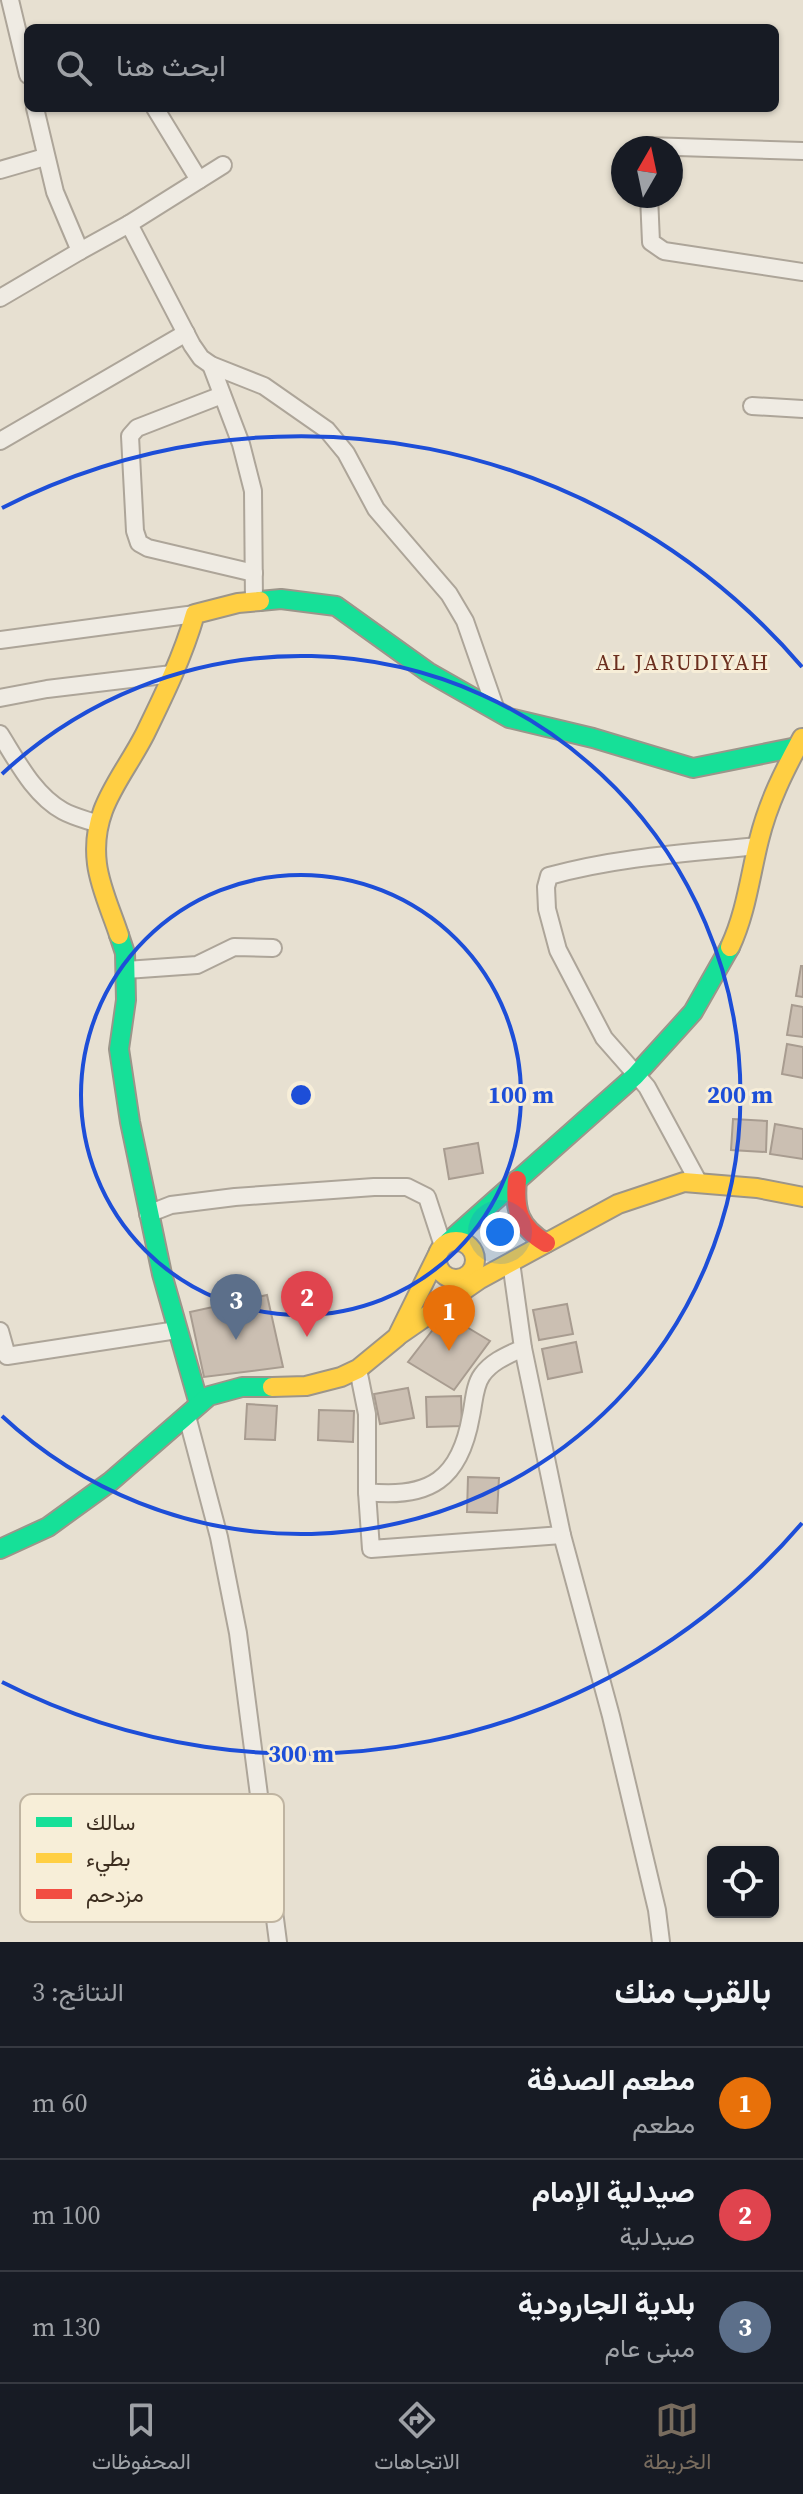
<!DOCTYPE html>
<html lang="ar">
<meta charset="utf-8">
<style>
body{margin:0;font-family:"Source Serif 4",Vazirmatn,serif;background:#242831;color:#f1f3f6;direction:rtl}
.controls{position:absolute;right:24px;bottom:24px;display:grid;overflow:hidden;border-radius:12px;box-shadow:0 2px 6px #0004}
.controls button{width:72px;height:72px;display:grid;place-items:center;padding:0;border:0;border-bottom:2px solid #363941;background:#171b24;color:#f1f3f6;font:40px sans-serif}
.compass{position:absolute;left:611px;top:136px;width:72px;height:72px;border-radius:50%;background:#171b24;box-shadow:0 2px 6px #0004;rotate:9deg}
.you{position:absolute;left:500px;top:1232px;width:28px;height:28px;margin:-20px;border:6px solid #fff;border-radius:50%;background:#1a73e8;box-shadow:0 0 0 12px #1a73e833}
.badge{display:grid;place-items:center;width:52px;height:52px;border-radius:50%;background:#786c5e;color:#fff;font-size:26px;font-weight:700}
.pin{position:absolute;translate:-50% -66px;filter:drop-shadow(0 2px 4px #0008)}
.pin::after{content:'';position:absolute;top:42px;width:28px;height:24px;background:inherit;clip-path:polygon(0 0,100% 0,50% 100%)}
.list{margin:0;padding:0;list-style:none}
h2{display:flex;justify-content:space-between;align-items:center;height:104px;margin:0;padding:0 32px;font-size:34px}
h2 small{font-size:26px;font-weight:400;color:#9ea1a6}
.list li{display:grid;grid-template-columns:52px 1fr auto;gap:24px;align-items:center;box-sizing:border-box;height:112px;padding:0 32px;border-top:2px solid #363941}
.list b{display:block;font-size:30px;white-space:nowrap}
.list p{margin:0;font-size:26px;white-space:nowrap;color:#9ea1a6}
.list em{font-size:26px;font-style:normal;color:#9ea1a6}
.icon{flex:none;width:44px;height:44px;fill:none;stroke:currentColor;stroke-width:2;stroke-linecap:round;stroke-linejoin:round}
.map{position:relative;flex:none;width:803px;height:1942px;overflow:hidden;direction:ltr}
.search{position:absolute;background:#171b24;box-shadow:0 2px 6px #0004;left:24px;right:24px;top:24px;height:88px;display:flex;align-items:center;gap:20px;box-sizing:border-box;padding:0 28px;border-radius:12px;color:#9ea1a6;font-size:30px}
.sheet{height:440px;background:#171b24}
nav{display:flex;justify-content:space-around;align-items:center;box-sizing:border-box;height:112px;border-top:2px solid #363941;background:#171b24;font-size:22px;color:#9ea1a6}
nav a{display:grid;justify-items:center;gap:4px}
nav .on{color:#786c5e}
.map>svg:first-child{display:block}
.building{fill:#cbbfb2;stroke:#a89c90;stroke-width:2}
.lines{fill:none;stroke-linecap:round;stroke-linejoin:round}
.street-casing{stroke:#ada599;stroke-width:20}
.fast-casing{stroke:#9c958a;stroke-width:22}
.slow-casing{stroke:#9c958a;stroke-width:22}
.jam-casing{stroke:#9c958a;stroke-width:22}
.street{stroke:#efebe3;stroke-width:16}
.fast{stroke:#16e098;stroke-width:18}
.slow{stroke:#ffcf43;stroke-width:18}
.jam{stroke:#f24e42;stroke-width:18}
.ring{fill:none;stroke:#1d4ed8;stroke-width:4}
.labels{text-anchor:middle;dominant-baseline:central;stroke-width:6;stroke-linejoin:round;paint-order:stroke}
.neighbourhood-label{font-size:22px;letter-spacing:2px;fill:#6b2e1e;stroke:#f7eed8}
.key{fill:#f7eed8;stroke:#bfb4a1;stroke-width:2}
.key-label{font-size:22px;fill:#3d2e20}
.centre{fill:#1d4ed8;stroke:#f7eed8;stroke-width:4}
.ring-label{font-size:24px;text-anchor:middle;font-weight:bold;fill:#1d4ed8;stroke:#f7eed8;stroke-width:6;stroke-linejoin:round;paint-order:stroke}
</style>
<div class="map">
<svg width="803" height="1942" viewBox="0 0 803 1942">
<rect width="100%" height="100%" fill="#e7e0d1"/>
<g class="building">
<path d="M801 966H803V997L796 996Z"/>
<path d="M792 1005 803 1007V1037L787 1035Z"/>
<path d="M787 1044 803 1047V1078L782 1074Z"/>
<path d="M733 1119 767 1121 766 1152 731 1150Z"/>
<path d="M775 1124 803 1129V1159L770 1154Z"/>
<path d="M478 1143 483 1173 449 1179 444 1149Z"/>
<path d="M267 1295 283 1367 204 1377 190 1312Z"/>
<path d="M567 1304 573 1334 539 1340 533 1310Z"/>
<path d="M445 1314 490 1341 454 1390 408 1362Z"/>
<path d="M576 1342 582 1372 548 1379 542 1349Z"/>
<path d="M408 1388 414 1418 380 1424 374 1394Z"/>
<path d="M461 1396 462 1426 427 1427 426 1397Z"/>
<path d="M247 1404 277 1406 275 1440 245 1439Z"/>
<path d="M319 1410 354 1411 353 1442 318 1440Z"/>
<path d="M468 1477 499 1478 497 1513 467 1512Z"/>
</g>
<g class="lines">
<defs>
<g id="street">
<path d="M10 0 28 75"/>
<path d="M35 108 55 192 80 251 129 224 192 345 201 358 211 365 264 386 327 430 346 453 376 509 449 594 465 621 496 710"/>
<path d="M155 108 199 180"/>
<path d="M647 148V146L803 151"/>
<path d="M0 170 45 157"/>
<path d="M649 196 651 242 664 251 803 272"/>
<path d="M129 224 223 165"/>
<path d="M0 298 80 251"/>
<path d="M211 365 241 444 253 491 254 602"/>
<path d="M222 395 137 428 130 436 135 531 139 543 148 548 254 573"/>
<path d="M752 406 803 409"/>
<path d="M0 441 186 333"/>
<path d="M0 640 195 614"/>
<path d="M0 698 47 689 172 674"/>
<path d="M0 734C17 761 34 795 63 811 74 817 87 820 98 824"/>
<path d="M126 970 197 965 234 947 273 948"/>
<path d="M699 1183 647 1087 604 1038 558 950 547 909 546 887 549 876C617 857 688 853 757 846"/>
<path d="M148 1214 171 1205 235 1197 374 1187H407L427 1197 443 1246"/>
<path d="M0 1331 7 1356 177 1330"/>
<path d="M358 1369 367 1414V1492C430 1499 460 1479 471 1416 474 1403 474 1386 482 1375 492 1361 508 1355 523 1348L511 1262"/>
<path d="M187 1416 219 1537 238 1633 278 1942"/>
<path d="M367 1492 371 1549 562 1535 523 1348"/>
<path d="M562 1535 611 1716 657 1910 661 1942"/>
</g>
<g id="fast">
<path d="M260 601 281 599 336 606 428 672 509 718 593 738 693 768 797 747"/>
<path d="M119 935 125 953 126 1000 119 1049 130 1122 162 1274 199 1404"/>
<path d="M448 1242 635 1076 693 1012 730 947"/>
<path d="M0 1549 48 1527 110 1482 209 1396 242 1387H272"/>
</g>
<g id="slow">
<path d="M119 935C112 913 100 888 97 864 90 809 122 779 145 734 164 695 183 656 195 614L238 603 260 601"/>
<path d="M730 947C746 913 750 876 759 840 768 803 784 771 802 738"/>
<circle cx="456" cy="1260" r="19"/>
<path d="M399 1335 480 1279 618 1204 684 1182 757 1188 803 1197"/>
<path d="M272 1387 306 1386 341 1377 358 1369 397 1337 437 1256"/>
</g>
<path id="jam" d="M517 1180C514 1210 519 1227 546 1243"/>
</defs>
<use href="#street" class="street-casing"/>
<use href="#fast" class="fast-casing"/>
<use href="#slow" class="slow-casing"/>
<use href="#jam" class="jam-casing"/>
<use href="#street" class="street"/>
<use href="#fast" class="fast"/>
<use href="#slow" class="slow"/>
<use href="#jam" class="jam"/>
</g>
<g class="ring">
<circle cx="301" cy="1095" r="220"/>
<path d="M2 774A439 439 0 1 1 2 1416"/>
<path d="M802 1523A659 659 0 0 1 2 1682M2 508A659 659 0 0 1 802 667"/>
</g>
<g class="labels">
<g class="neighbourhood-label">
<text x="683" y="662">AL JARUDIYAH</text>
</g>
</g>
<rect x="20" y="1794" width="264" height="128" rx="12" class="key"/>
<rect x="36" y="1817" width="36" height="10" fill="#16e098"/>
<rect x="36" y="1853" width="36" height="10" fill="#ffcf43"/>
<rect x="36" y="1889" width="36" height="10" fill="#f24e42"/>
<g class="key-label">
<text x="86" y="1830">سالك</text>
<text x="86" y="1866">بطيء</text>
<text x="86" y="1902">مزدحم</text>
</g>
<circle cx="301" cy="1095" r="12" class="centre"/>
<g class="ring-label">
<text x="521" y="1103">100 m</text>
<text x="740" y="1103">200 m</text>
<text x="301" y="1762">300 m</text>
</g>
</svg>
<div class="controls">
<button><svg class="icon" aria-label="locate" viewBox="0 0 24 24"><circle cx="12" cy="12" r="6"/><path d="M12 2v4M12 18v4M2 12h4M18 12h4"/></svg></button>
</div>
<svg class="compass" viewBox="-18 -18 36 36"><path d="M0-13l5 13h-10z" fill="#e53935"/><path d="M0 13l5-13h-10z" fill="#9ea1a6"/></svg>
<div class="you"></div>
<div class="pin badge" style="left:449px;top:1351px;background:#e8710a">1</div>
<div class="pin badge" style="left:307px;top:1337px;background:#e0444e">2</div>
<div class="pin badge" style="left:236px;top:1340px;background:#5c6f8a">3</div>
<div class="search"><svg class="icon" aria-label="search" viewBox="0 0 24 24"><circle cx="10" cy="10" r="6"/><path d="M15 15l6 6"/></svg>ابحث هنا</div>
</div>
<section class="sheet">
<h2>بالقرب منك<small>النتائج: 3</small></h2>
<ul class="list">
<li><span class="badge" style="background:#e8710a">1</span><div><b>مطعم الصدفة</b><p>مطعم</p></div><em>60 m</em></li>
<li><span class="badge" style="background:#e0444e">2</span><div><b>صيدلية الإمام</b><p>صيدلية</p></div><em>100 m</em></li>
<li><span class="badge" style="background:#5c6f8a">3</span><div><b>بلدية الجارودية</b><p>مبنى عام</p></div><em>130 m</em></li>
</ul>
</section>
<nav>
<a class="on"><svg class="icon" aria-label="map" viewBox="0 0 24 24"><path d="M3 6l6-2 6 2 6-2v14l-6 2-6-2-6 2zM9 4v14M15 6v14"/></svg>الخريطة</a>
<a><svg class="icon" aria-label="directions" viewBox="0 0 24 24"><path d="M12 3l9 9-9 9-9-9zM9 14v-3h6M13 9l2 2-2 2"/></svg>الاتجاهات</a>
<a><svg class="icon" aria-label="saved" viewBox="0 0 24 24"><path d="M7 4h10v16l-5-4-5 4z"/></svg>المحفوظات</a>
</nav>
